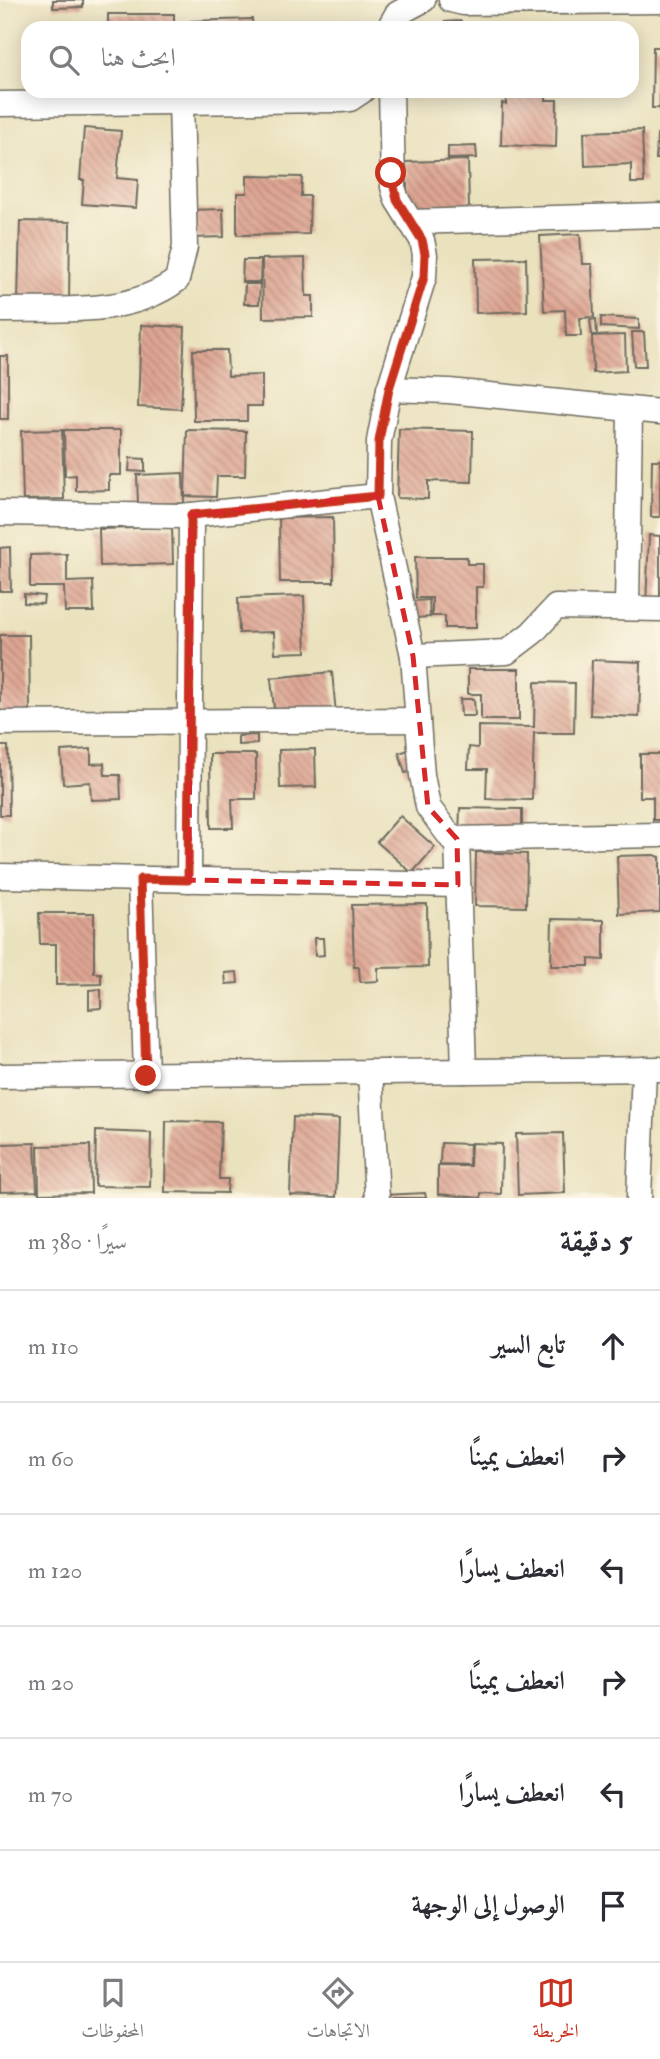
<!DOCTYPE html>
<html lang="ar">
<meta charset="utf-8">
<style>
body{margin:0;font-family:"IM FELL Double Pica",Amiri,serif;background:#f2f2f3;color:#2b2b33;direction:rtl}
.stop{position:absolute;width:21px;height:21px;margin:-16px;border:5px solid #c8321e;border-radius:50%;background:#fff}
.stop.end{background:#c8321e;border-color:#fff;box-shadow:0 2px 7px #0008}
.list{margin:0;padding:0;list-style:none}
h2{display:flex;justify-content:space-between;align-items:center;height:91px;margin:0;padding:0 28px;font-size:30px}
h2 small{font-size:23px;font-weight:400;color:#7c7c81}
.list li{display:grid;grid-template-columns:46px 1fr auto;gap:21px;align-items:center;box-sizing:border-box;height:112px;padding:0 28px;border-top:2px solid #e1e1e2}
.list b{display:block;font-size:26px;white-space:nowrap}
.list em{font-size:23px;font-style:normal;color:#7c7c81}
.icon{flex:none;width:38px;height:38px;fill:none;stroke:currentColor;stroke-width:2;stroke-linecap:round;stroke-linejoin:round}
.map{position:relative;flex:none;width:660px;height:1198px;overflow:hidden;direction:ltr}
.search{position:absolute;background:#fff;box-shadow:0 4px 18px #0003;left:21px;right:21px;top:21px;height:77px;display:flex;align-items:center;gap:18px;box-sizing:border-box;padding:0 24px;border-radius:21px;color:#7c7c81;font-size:26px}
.sheet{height:763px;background:#fff}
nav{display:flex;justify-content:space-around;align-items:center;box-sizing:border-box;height:98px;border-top:2px solid #e1e1e2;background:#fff;font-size:19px;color:#7c7c81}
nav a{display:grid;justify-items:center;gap:4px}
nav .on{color:#c8321e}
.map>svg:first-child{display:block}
.building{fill:url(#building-back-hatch)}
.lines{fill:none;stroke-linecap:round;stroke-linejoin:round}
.minor-casing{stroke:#6e6b5e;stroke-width:27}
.minor{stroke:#fff;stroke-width:24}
.route{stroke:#c8321e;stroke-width:9}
.marked{fill:none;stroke:#d62828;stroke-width:5;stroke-dasharray:14 9;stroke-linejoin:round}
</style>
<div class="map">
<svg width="660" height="1198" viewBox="0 0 660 1198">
<defs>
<pattern id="building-back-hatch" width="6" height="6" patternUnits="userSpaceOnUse" patternTransform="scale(1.75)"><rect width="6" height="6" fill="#dea593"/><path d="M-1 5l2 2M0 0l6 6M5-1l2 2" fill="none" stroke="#b48778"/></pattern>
</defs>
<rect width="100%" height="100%" fill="#fcf5e5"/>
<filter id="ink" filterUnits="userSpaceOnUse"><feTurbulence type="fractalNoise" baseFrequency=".0143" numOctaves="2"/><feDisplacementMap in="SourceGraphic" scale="14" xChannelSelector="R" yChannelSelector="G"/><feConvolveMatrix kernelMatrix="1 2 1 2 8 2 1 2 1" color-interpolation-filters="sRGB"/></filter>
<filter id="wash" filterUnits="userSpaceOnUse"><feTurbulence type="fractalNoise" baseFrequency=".00686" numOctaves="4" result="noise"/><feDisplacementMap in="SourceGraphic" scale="28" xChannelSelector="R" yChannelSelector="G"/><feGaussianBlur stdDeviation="1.57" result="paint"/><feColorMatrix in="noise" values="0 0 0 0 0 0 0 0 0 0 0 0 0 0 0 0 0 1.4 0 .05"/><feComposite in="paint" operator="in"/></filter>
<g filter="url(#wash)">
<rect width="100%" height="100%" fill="#eae1bd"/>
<g id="blocks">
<g class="building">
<path d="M53 0H83V7L53 8Z"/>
<rect x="108" y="14" width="66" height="14"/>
<path d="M252 19 253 28H191V21Z"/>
<path d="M461 21V28H445V22Z"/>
<path d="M653 47H660V108H652Z"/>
<path d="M506 91H546V100H557L556 147 501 145 502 103 506 104Z"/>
<path d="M84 128 121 131 117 178 138 180 136 208 82 204 84 180H80Z"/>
<path d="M642 130 644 183H631V164L585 166 584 132Z"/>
<path d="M657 135 660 136V159H656Z"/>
<path d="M476 146 477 158 448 159V147Z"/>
<path d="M468 160 469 210 408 211 406 162Z"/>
<path d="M247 176 302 177 301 196H310L309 234 237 235V193H247Z"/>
<path d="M223 209 224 237 190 238 189 210Z"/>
<path d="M20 221 70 222 69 302 18 301Z"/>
<path d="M580 234 582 264H592L594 317 580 318 581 336H566L565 310 544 311 540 236Z"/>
<path d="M305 258 306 296H313V317L263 318 262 259Z"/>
<path d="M526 258 527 311 476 313 475 259Z"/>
<path d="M243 260H261L260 282H242Z"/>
<path d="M245 284H260L259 304H244Z"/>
<path d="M601 317 639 319V329L601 327Z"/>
<path d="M596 319 597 335H592L590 320Z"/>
<path d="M141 325 185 327 181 409 138 407Z"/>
<path d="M632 332H644L646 366H634Z"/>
<path d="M625 335 626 371 593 373 592 336Z"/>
<path d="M193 350H227L228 376 262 375V406H247V421H194Z"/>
<rect x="0" y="356" width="8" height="63"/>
<path d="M399 429 473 431 472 482 428 481V499L397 498Z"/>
<path d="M62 430 64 499 23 500 21 431Z"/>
<path d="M64 430H121V475H109V490L76 491V475L65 476Z"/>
<path d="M187 430 246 431 245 476H217L216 497 185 496Z"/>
<path d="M130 458 145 459V472L129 471Z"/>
<path d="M652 460H660V517H651Z"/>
<path d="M183 473 184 503 138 505 137 475Z"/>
<path d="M333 517 334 582H280L279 518Z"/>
<path d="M172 527 173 564 100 566 99 529Z"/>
<path d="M649 535 660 536V606H646Z"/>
<path d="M10 547 11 591H0V548Z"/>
<path d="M67 554V582L93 581 94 612H65L64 587H30V555Z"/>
<path d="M415 557H467V564H483V587H476V628H445V616H432V598H416Z"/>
<path d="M24 594 44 596 43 604 24 603Z"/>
<path d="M304 596 306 652 275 653 274 632 239 633 238 598Z"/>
<path d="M429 600 430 617 415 618 414 601Z"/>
<path d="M0 635H29L30 713H0Z"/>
<path d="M592 660 641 662 639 717 590 715Z"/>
<path d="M468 669H519V720H481V694H468Z"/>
<path d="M332 672 336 714 275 719 271 678Z"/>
<path d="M535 682 575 683 574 733H534L532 800 486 799 487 769H468L469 747 478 748V726L534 727Z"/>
<path d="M460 699H474L475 716H461Z"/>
<path d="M257 735V744L238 745V736Z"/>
<path d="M0 746H8L9 815H0Z"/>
<path d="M91 749V764L104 763 105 775H120L121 799 91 800 90 782 63 784 61 751Z"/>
<path d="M315 749 316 787 280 788 279 750Z"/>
<path d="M412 749 419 769 405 773 399 753Z"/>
<path d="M210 754H256V799H232L233 828H211Z"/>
<path d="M640 754H660V820H653V797H640Z"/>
<path d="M460 808 522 809V837L459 836Z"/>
<path d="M400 816 435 847 412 873 377 842Z"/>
<path d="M476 852 527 854 526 907 475 906Z"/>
<path d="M654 855 660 857V912L619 914 617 856Z"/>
<path d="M427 904 428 967 378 968V981L360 982 359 967H354L352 905Z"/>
<path d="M39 913H94V973H101V984L56 985V944H40Z"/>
<path d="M552 919 604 920V960L589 959V966H551Z"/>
<path d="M314 938H323L324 955 315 956Z"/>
<path d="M237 972 238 983 226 984 225 973Z"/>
<path d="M101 989V1008L89 1009V990Z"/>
<path d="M293 1117 339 1119 336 1197 290 1195Z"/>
<path d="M166 1121 221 1122 219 1179H228L227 1193 165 1192Z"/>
<path d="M96 1131 151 1133 150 1187 95 1186Z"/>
<path d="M563 1133 565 1193 518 1195 516 1134Z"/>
<path d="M35 1143 37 1191 0 1192V1144Z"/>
<path d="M441 1143 470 1144 469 1165 440 1164Z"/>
<path d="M471 1143 502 1144 501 1194 481 1193V1198L438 1194V1166H470Z"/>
<path d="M90 1145 91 1193 39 1194 38 1146Z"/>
<path d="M425 1193 426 1198H384L383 1195Z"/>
</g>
</g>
</g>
<g filter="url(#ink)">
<use href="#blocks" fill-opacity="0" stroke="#6e6b5e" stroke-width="2"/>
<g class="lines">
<defs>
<g id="minor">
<path d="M451 0 463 3 660 1"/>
<path d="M389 28 397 14 423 0"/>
<path d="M391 91 393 187 397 200 422 240 425 255 424 277 389 389 379 441 378 496 413 656 422 775 428 807 452 839 660 835"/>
<path d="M0 104 341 100 350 99 362 91"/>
<path d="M410 222 660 215"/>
<path d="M0 310C58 308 128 317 177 280L185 247 181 104"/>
<path d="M389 389 449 391 660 412"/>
<path d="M0 513 181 516 378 496"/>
<path d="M627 608 630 411"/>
<path d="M413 656 507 652 532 633 556 607 660 609"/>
<path d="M0 723 418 720"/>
<path d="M457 839 464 1071"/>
<path d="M0 876 458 885"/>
<path d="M140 879 146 1076"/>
<path d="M189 880 191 515"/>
<path d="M370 1072 377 1198"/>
<path d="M0 1076 660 1069"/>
<path d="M639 1198 644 1069"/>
</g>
</defs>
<use href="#minor" class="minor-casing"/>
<use href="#minor" class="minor"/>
</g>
</g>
<g class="lines" filter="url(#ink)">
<path class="route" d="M146 1076 140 879 188 880 191 515 378 496 379 441 389 389 424 277 425 254 422 240 397 200 391 173"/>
</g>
<path class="marked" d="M378 496 413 656 428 807 457 839 458 885 189 880 191 515Z"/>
</svg>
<div class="stop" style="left:391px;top:173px"></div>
<div class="stop end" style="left:146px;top:1076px"></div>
<div class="search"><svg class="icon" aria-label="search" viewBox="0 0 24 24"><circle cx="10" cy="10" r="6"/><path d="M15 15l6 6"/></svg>ابحث هنا</div>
</div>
<section class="sheet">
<h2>5 دقيقة<small>سيرًا · 380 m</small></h2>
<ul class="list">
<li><svg class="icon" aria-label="ahead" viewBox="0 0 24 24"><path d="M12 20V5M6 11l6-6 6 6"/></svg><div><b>تابع السير</b></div><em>110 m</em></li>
<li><svg class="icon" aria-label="right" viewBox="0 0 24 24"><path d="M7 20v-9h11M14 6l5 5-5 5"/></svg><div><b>انعطف يمينًا</b></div><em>60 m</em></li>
<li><svg class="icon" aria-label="left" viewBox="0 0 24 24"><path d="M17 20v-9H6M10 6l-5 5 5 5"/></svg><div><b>انعطف يسارًا</b></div><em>120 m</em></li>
<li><svg class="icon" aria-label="right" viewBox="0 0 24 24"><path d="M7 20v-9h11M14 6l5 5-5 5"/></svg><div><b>انعطف يمينًا</b></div><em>20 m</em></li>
<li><svg class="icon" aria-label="left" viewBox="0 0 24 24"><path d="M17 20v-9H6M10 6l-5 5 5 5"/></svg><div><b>انعطف يسارًا</b></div><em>70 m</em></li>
<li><svg class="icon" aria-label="arrive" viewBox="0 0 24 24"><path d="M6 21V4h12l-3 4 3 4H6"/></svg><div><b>الوصول إلى الوجهة</b></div></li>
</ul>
</section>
<nav>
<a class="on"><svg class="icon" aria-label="map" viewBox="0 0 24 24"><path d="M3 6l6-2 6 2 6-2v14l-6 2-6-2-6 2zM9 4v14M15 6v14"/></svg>الخريطة</a>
<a><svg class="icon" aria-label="directions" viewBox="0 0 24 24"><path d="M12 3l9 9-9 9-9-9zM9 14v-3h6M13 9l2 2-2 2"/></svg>الاتجاهات</a>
<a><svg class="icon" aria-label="saved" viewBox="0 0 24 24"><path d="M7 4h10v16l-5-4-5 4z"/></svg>المحفوظات</a>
</nav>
